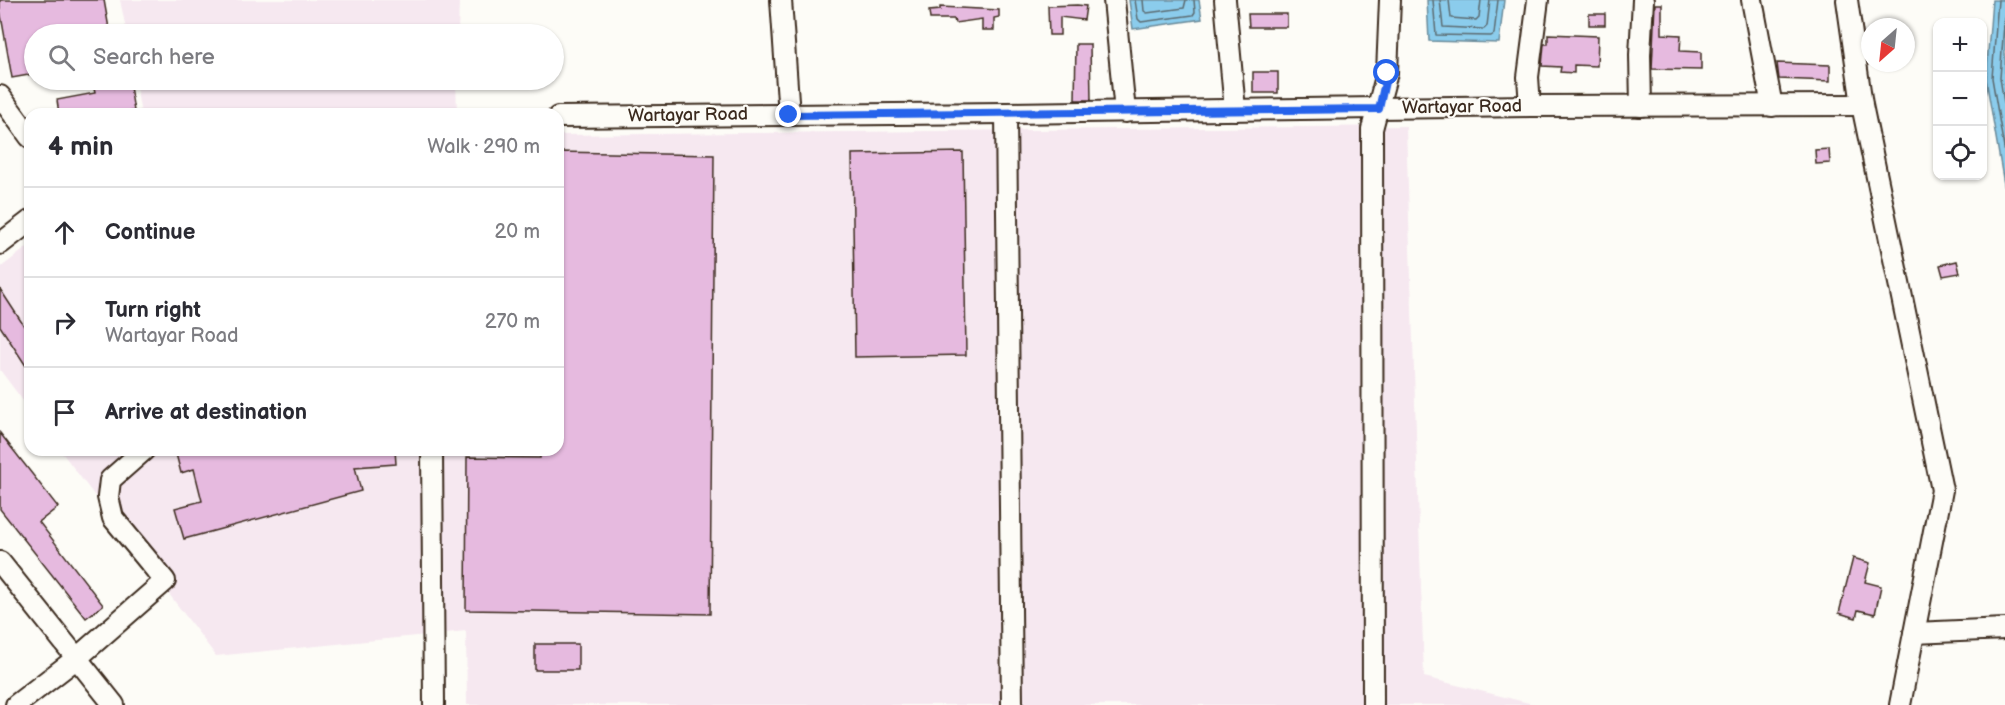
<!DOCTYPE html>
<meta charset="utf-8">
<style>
body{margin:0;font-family:"Balsamiq Sans",sans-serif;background:#f2f2f3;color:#2b2b33}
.controls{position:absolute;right:18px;top:18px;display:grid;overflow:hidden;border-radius:12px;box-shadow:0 2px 4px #0004}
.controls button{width:54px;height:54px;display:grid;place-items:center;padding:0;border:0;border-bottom:2px solid #e1e1e2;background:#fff;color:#2b2b33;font:30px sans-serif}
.compass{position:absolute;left:1861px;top:18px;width:54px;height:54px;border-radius:50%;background:#fff;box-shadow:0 2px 4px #0004;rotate:207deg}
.stop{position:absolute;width:18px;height:18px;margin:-14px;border:4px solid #2563eb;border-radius:50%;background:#fff}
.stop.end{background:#2563eb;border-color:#fff;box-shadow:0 2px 6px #0008}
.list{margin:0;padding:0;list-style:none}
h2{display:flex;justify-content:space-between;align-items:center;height:78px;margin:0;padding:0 24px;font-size:26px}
h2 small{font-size:20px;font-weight:400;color:#7c7c81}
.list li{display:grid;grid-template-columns:39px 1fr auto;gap:18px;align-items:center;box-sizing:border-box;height:90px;padding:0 24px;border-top:2px solid #e1e1e2}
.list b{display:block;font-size:22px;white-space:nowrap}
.list p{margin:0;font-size:20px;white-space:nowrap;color:#7c7c81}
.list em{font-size:20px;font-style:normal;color:#7c7c81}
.icon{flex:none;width:33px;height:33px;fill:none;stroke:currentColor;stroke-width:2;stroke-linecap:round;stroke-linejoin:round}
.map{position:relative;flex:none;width:2005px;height:705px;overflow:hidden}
.search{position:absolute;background:#fff;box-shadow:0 2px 4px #0004;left:24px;top:24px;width:540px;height:66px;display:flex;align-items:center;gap:15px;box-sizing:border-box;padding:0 21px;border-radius:33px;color:#7c7c81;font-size:22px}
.panel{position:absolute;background:#fff;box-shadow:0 2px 4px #0004;left:24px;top:108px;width:540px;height:348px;border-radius:18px}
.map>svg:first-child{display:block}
.built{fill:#f6e8f0}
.water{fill:#8bccec;stroke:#6b8b9a;stroke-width:1.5}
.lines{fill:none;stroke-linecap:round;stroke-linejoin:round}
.shore{stroke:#5b6b70;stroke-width:1.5}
.building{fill:#e6badf;stroke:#3b2a1e;stroke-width:1.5}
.minor-casing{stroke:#3b2a1e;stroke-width:24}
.minor{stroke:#fdfcf7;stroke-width:20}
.route{stroke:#2563eb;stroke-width:8}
.labels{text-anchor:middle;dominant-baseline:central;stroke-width:4.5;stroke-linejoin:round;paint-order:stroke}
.street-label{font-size:18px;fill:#3b2a1e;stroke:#fdfcf7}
</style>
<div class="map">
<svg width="2005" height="705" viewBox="0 0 2005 705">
<rect width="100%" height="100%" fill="#fdfcf7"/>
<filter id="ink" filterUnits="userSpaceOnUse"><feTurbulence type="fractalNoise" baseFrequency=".0167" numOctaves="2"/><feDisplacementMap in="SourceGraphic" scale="12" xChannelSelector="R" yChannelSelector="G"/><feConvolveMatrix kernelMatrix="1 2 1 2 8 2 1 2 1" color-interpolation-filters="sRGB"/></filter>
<g filter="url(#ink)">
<g class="built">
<path d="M120 0H459L458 34H127Z"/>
<path d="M135 80H456L457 114H141Z"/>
<path d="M1406 126 1424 677 1537 705H467L466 631 216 656 60 450H558V135Z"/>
<path d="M30 245V410L0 370V268Z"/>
</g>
<g class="water">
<path d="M1129 0H1199L1202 19 1133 29Z"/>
<path d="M1427 0H1504L1499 43 1429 41Z"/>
<path d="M1992 0H2005V190L1986 79Z"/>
</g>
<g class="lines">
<g class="shore">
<path d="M1135 0 1138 19 1141 22 1193 15 1195 12 1194 0"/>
<path d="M1143 0 1144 11 1147 13 1184 8 1186 0"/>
<path d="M1433 0 1436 35 1491 36 1494 34 1498 0"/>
<path d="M1440 0 1443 27 1484 29 1487 26 1490 0"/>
<path d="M1449 0 1451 18 1476 20 1479 17 1481 0"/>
<path d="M1998 0 1992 78 2005 154"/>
<path d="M2005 10 2000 78 2005 109"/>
</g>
</g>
<g class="building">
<path d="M0 0H104L110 34H34V74L12 78 0 10Z"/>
<path d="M1655 4H1662V34L1681 35 1680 51 1701 52V70L1652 69Z"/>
<path d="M1077 5 1086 6 1084 20 1060 17V35H1049L1048 6Z"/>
<path d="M940 7 999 10V17L994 18V30H982V19L955 23 954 19H930L929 11 940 10Z"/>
<path d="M1248 14H1287V27H1249Z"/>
<rect x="1589" y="14" width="16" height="11"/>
<path d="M1548 34 1598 36 1597 66 1574 65V73L1560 72 1561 67 1542 66 1544 44H1548Z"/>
<path d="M1076 44H1090L1091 100H1075Z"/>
<path d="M1777 63 1830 65V81L1779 79Z"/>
<rect x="1253" y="72" width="25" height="21"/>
<path d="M92 80H129L134 111 114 114H59L57 100 95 93Z"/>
<path d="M1829 149 1830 163 1816 164 1815 150Z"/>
<path d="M558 152 714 155 710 614 466 610 467 457 540 458V450H558Z"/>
<path d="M963 152 966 355 855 357 852 154Z"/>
<path d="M1957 261 1960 273 1943 276 1940 265Z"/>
<path d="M0 289 30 335V372L0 326Z"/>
<path d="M0 433 58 507 39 522 103 605 86 618 0 509Z"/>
<path d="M175 450H395L396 464 355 467 361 491 184 539 175 508 202 501 194 469 181 473Z"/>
<path d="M1853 558 1870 563 1865 582 1881 586 1875 614 1858 610 1856 618 1839 613Z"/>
<rect x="535" y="644" width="43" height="26"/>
</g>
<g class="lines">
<defs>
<g id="minor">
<path d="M781 0 789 115"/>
<path d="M1114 0 1125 112"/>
<path d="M1225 0 1235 110"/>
<path d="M1752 0 1772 106"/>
<path d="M1847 0 1862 105 1942 490 1900 705"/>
<path d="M0 96 30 137"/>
<path d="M1530 106 1528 77 1538 0"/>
<path d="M1641 106 1640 55 1643 0"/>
<path d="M1006 113 1012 705"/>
<path d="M558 117 1006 113 1530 106 1862 105"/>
<path d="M0 244 30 221"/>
<path d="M432 450 434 705"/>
<path d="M0 562 114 705"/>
<path d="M1914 633 2005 629"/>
<path d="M16 705 77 658 165 581 113 518 108 497 110 480 144 450"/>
<path d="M1373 705 1372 129 1387 73 1390 0"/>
</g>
</defs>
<use href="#minor" class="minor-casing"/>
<use href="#minor" class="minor"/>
</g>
</g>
<g class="lines" filter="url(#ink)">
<path class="route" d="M789 115 1379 109 1387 73"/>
</g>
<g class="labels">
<g class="street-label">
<text transform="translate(1462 107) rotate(-1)">Wartayar Road</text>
<text transform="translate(688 115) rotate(-1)">Wartayar Road</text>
</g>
</g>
</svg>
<div class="controls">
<button>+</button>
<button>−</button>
<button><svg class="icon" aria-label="locate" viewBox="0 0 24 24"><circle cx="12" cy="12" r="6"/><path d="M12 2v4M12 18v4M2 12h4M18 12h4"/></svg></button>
</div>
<svg class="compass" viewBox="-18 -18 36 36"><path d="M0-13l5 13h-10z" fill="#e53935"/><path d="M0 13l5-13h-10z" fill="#7c7c81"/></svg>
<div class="stop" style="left:1387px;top:73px"></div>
<div class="stop end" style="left:789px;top:115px"></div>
<div class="search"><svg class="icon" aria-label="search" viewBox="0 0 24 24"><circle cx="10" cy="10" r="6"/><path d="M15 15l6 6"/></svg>Search here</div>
<section class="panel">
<h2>4 min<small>Walk · 290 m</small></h2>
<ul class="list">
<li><svg class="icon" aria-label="ahead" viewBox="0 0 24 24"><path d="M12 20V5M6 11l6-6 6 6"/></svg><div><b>Continue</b></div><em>20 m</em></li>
<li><svg class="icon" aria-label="right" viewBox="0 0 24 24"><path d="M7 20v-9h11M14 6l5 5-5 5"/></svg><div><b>Turn right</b><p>Wartayar Road</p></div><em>270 m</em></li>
<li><svg class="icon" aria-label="arrive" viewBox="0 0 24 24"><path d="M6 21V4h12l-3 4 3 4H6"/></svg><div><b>Arrive at destination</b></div></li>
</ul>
</section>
</div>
